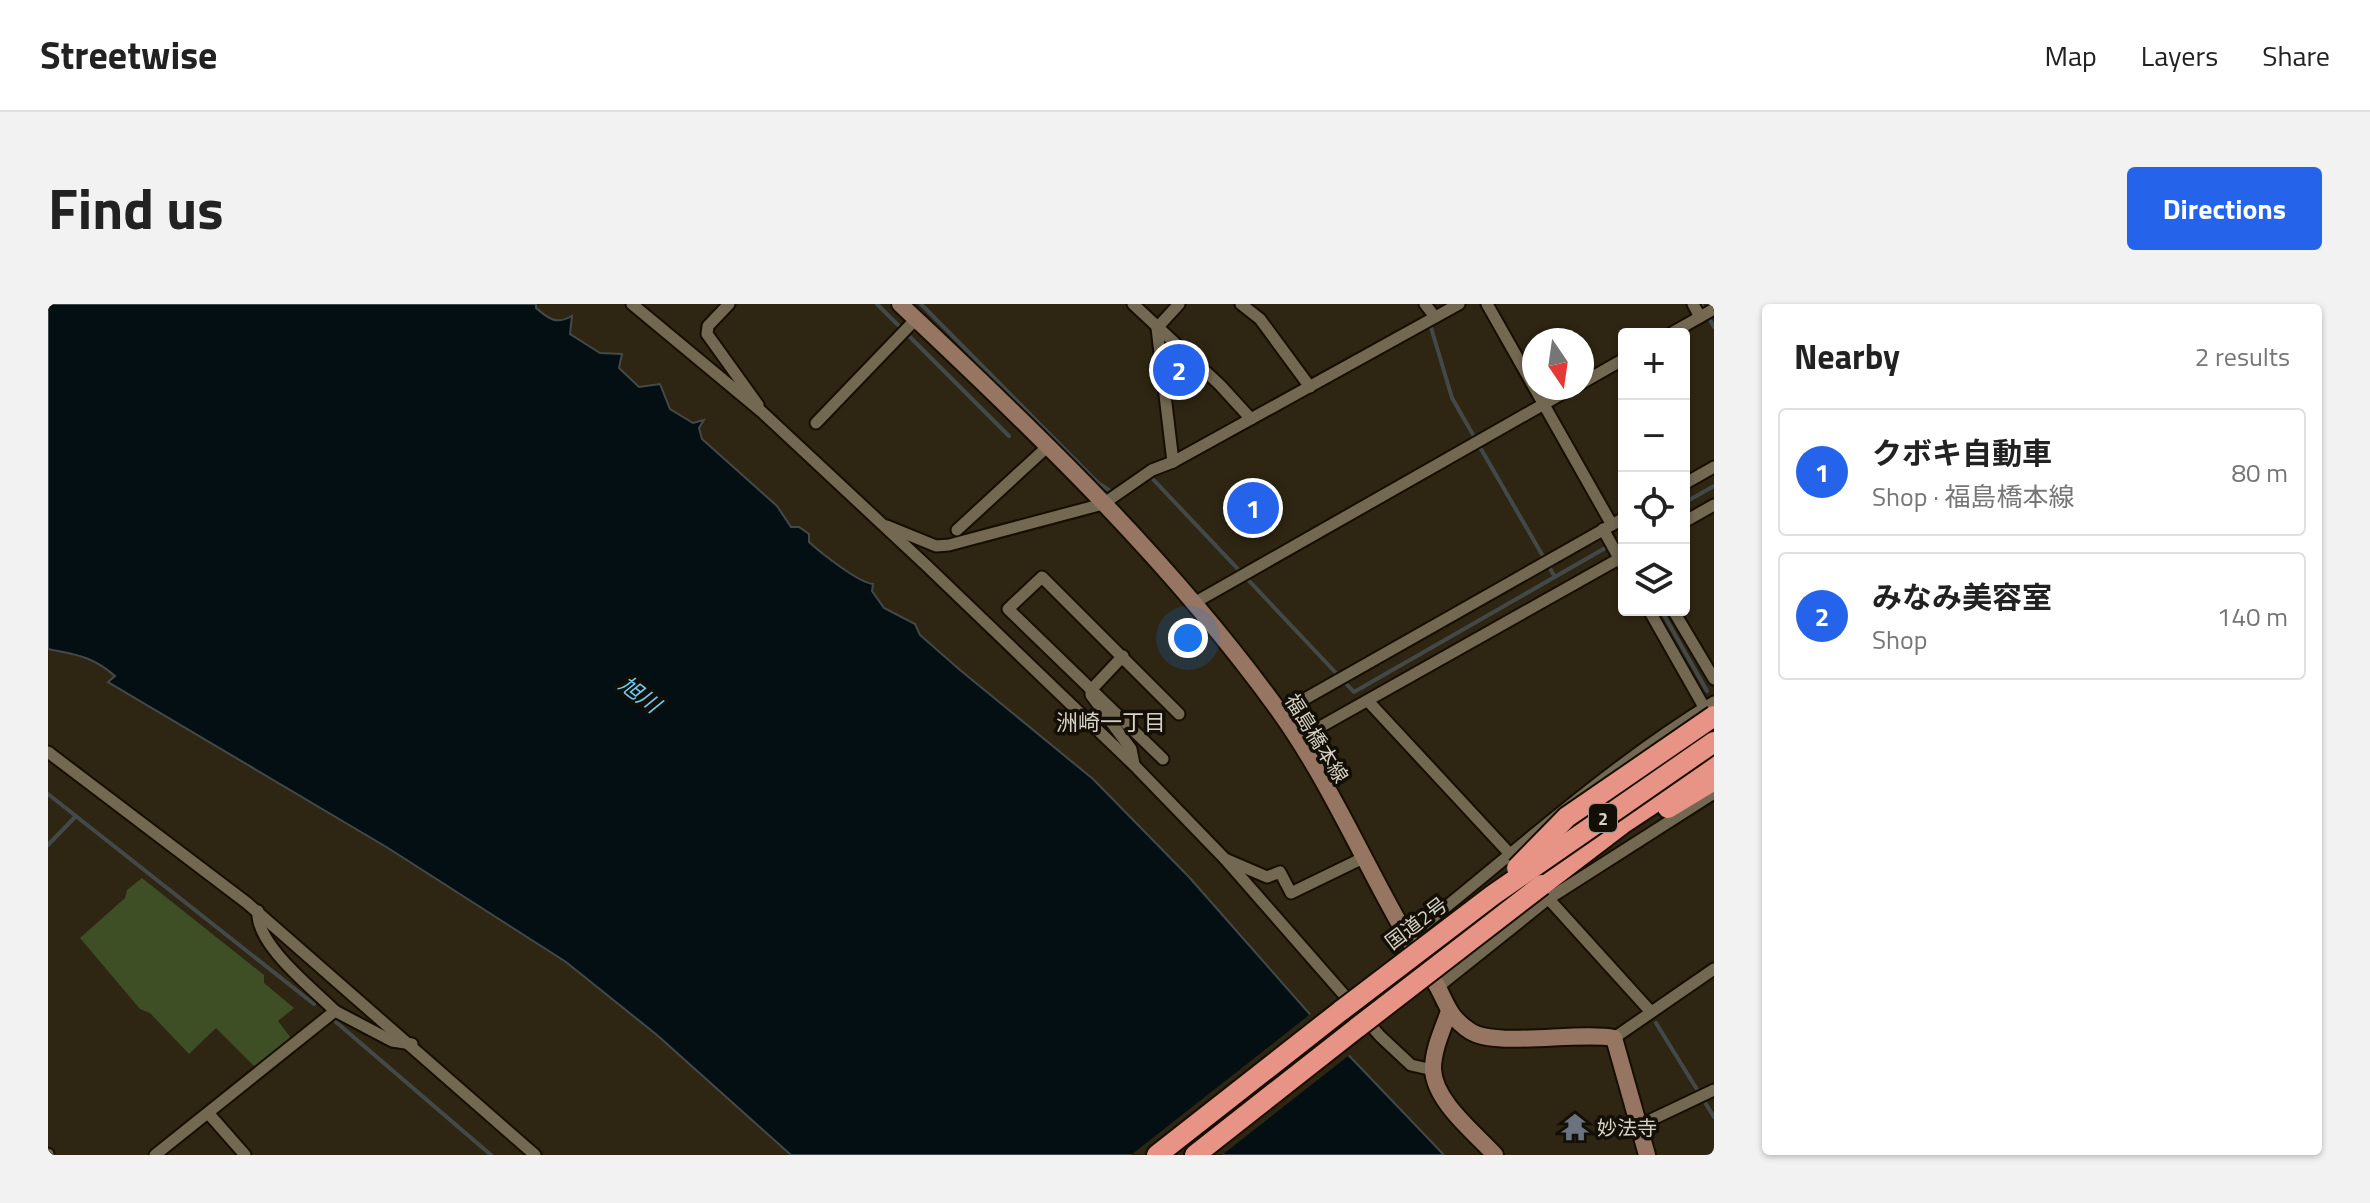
<!DOCTYPE html>
<meta charset="utf-8">
<style>
body{margin:0;font-family:"Titillium Web","Noto Sans JP",sans-serif;background:#f2f2f2;color:#222}
.controls{position:absolute;right:24px;top:24px;display:grid;overflow:hidden;border-radius:8px;box-shadow:0 2px 6px #0004}
.controls button{width:72px;height:72px;display:grid;place-items:center;padding:0;border:0;border-bottom:2px solid #e0e0e0;background:#fff;color:#222;font:40px sans-serif}
.compass{position:absolute;left:1474px;top:24px;width:72px;height:72px;border-radius:50%;background:#fff;box-shadow:0 2px 6px #0004;rotate:167deg}
.you{position:absolute;left:1140px;top:334px;width:28px;height:28px;margin:-20px;border:6px solid #fff;border-radius:50%;background:#1a73e8;box-shadow:0 0 0 12px #1a73e833}
.badge{display:grid;place-items:center;width:52px;height:52px;border-radius:50%;background:#2563eb;color:#fff;font-size:26px;font-weight:700}
.pin{position:absolute;translate:-50% -50%;border:4px solid #fff;box-shadow:0 2px 8px #0006}
.list{margin:0;padding:0;list-style:none}
h2{display:flex;justify-content:space-between;align-items:center;height:104px;margin:0;padding:0 32px;font-size:34px}
h2 small{font-size:26px;font-weight:400;color:#767676}
.list li{display:grid;grid-template-columns:52px 1fr auto;gap:24px;align-items:center;box-sizing:border-box;height:128px;margin:0 16px 16px;padding:0 16px;border:2px solid #e0e0e0;border-radius:8px}
.list b{display:block;font-size:30px;white-space:nowrap}
.list p{margin:0;font-size:26px;white-space:nowrap;color:#767676}
.list em{font-size:26px;font-style:normal;color:#767676}
.icon{flex:none;width:44px;height:44px;fill:none;stroke:currentColor;stroke-width:2;stroke-linecap:round;stroke-linejoin:round}
.map{position:relative;flex:none;width:1666px;height:851px;overflow:hidden;border-radius:8px}
header{display:flex;align-items:center;gap:48px;box-sizing:border-box;height:112px;padding:0 40px;background:#fff;border-bottom:2px solid #e0e0e0}
header strong{font-size:38px}
nav{display:flex;gap:44px;margin-inline-start:auto;font-size:28px}
.intro{display:flex;align-items:center;justify-content:space-between;box-sizing:border-box;height:192px;padding:0 48px}
h1{margin:0;font-size:56px}
.button{padding:20px 36px;border-radius:8px;background:#2563eb;color:#fff;font-size:28px;font-weight:700}
main{display:flex;gap:48px;padding:0 48px}
aside{flex:1;background:#fff;border-radius:8px;box-shadow:0 2px 6px #0004}
.map>svg:first-child{display:block}
.green{fill:#3e4e25}
.water{fill:#040f14;stroke:#434949;stroke-width:2}
.pier{fill:#2e2612}
.lines{fill:none;stroke-linecap:round;stroke-linejoin:round}
.stream{stroke:#434949;stroke-width:4}
.street-casing{stroke:#160e00;stroke-width:15}
.secondary-casing{stroke:#160e00;stroke-width:20}
.highway-casing{stroke:#160e00;stroke-width:24}
.street{stroke:#736953;stroke-width:11}
.secondary{stroke:#967662;stroke-width:16}
.highway{stroke:#e79386;stroke-width:20}
.highway-bridge-casing{stroke:#160e00;stroke-width:24;stroke-linecap:butt}
.highway-bridge{stroke:#e79386;stroke-width:20}
.labels{text-anchor:middle;dominant-baseline:central;stroke-width:7;stroke-linejoin:round;paint-order:stroke}
.shield{fill:#130f07;stroke:#9c978b;stroke-width:2}
.shield-label{font-size:18px;font-weight:bold;fill:#d6d1c4}
.street-label{font-size:20px;fill:#d6d1c4;stroke:#130f07}
.poi-label{font-size:20px;fill:#d6d1c4;stroke:#130f07;text-anchor:start}
.water-label{font-size:22px;font-style:italic;fill:#68ccf8;stroke:#130f07}
.neighbourhood-label{font-size:22px;fill:#d6d1c4;stroke:#130f07}
</style>
<header>
<strong>Streetwise</strong>
<nav><a>Map</a><a>Layers</a><a>Share</a></nav>
</header>
<div class="intro"><h1>Find us</h1><a class="button">Directions</a></div>
<main>
<div class="map">
<svg width="1666" height="851" viewBox="0 0 1666 851">
<rect width="100%" height="100%" fill="#2e2612"/>
<path class="green" d="M94 574 216 671V679L246 704 230 717 243 734 207 763 168 724 141 750 102 709 92 705 32 634 77 594 79 586Z"/>
<path class="water" d="M0 0H488V4C501 15 508 21 524 12L522 30 552 49 574 50 571 64 591 83 612 80 622 105 645 119 656 116 651 124 654 135 729 202 743 223H751L761 230V238C773 249 811 279 825 280L824 287 836 304 867 320 872 331 912 366 1045 475 1141 573 1267 716 1396 851H743L609 731 518 658 340 544 60 378 67 372C43 351 27 351 0 345Z"/>
<path class="pier" d="M1265 708 1304 749 1174 851H1083Z"/>
<g class="lines">
<g class="stream">
<path d="M829 0 961 132"/>
<path d="M873 0 1050 179 1067 190"/>
<path d="M1653 0 1666 23"/>
<path d="M1382 20 1404 94 1427 134"/>
<path d="M1433 145 1507 273"/>
<path d="M1102 172 1306 388 1573 235"/>
<path d="M1636 199 1666 182"/>
<path d="M1576 233 1573 235 1576 241"/>
<path d="M1613 306 1659 387"/>
<path d="M0 490 266 700"/>
<path d="M0 541 28 512"/>
<path d="M288 718 443 851"/>
<path d="M1608 719 1666 813"/>
</g>
<defs>
<g id="street">
<path d="M584 0 714 108 879 262 1086 461 1177 555 1332 732 1363 761 1385 766"/>
<path d="M681 0 660 22 659 30 710 101"/>
<path d="M1085 0 1172 81 1203 115"/>
<path d="M1193 0 1212 15 1262 83"/>
<path d="M1377 0 1387 13"/>
<path d="M1439 0 1564 221"/>
<path d="M1645 0 1652 13"/>
<path d="M1622 30 1666 5"/>
<path d="M1534 79 1576 55"/>
<path d="M768 119 868 15"/>
<path d="M1125 158 1109 24 1131 0"/>
<path d="M1636 180 1666 163"/>
<path d="M1636 218 1666 201"/>
<path d="M839 222 888 242 901 241 1055 200 1104 166 1125 158 1411 0"/>
<path d="M1555 225 1576 263"/>
<path d="M909 226 998 144"/>
<path d="M1146 299 1524 84"/>
<path d="M1601 306 1660 410"/>
<path d="M1625 306 1666 375"/>
<path d="M1075 352 1043 386V391L1083 445 1086 460"/>
<path d="M1320 397 1475 564"/>
<path d="M1232 409 1576 214"/>
<path d="M1249 436 1576 252"/>
<path d="M0 448 199 599 487 851"/>
<path d="M1115 455 960 305 994 273 1131 410"/>
<path d="M1177 555 1219 573 1232 568 1243 589 1315 554"/>
<path d="M1488 581 1603 708"/>
<path d="M210 607C207 640 264 684 287 707"/>
<path d="M1358 635C1460 555 1555 466 1666 398"/>
<path d="M1390 683 1500 595 1666 489"/>
<path d="M1566 734 1666 665"/>
<path d="M161 810 197 851"/>
<path d="M1588 823 1666 786"/>
<path d="M0 850V851"/>
<path d="M107 851 287 707 344 737 364 740"/>
</g>
<g id="secondary">
<path d="M852 0C986 126 1123 257 1231 407 1291 491 1328 589 1385 675 1399 697 1398 711 1422 727 1447 744 1531 727 1566 734L1599 851"/>
<path d="M1400 710C1394 727 1385 746 1385 765 1386 797 1426 828 1447 851"/>
</g>
<g id="highway">
<path d="M1620 504 1666 476"/>
<path d="M1494 581 1574 520 1666 459"/>
<path d="M1109 851 1294 706"/>
<path d="M1147 851 1310 723"/>
</g>
</defs>
<use href="#street" class="street-casing"/>
<use href="#secondary" class="secondary-casing"/>
<use href="#highway" class="highway-casing"/>
<use href="#street" class="street"/>
<use href="#secondary" class="secondary"/>
<use href="#highway" class="highway"/>
<defs>
<g id="highway-bridge">
<path d="M1469 564 1519 513 1666 412"/>
<path d="M1294 706 1445 591 1666 438"/>
<path d="M1310 723 1494 581"/>
</g>
</defs>
<use href="#highway-bridge" class="highway-bridge-casing"/>
<use href="#highway-bridge" class="highway-bridge"/>
</g>
<defs>
<symbol id="temple-bare" viewBox="-9 -9 18 18"><path d="M0-6L5-2H3V0L6.5 2.5H4V6H1.5V3h-3V6H-4V2.5H-6.5L-3 0V-2H-5Z" fill="#6b7280" stroke="#130f07" stroke-width="2.5" paint-order="stroke"/></symbol>
</defs>
<g fill-rule="evenodd">
<use href="#temple-bare" x="1507" y="803" width="40" height="40"/>
</g>
<g class="labels">
<rect class="shield" x="1541" y="500" width="28" height="28" rx="6"/>
<g class="shield-label">
<text x="1555" y="514">2</text>
</g>
<g class="street-label">
<text transform="translate(1269 434) rotate(58)">福島橋本線</text>
<text transform="translate(1368 619) rotate(-37)">国道2号</text>
</g>
<g class="poi-label">
<text x="1549" y="823">妙法寺</text>
</g>
<g class="water-label">
<text transform="translate(592 390) rotate(37)">旭川</text>
</g>
<g class="neighbourhood-label">
<text x="1063" y="418">洲崎一丁目</text>
</g>
</g>
</svg>
<div class="controls">
<button>+</button>
<button>−</button>
<button><svg class="icon" aria-label="locate" viewBox="0 0 24 24"><circle cx="12" cy="12" r="6"/><path d="M12 2v4M12 18v4M2 12h4M18 12h4"/></svg></button>
<button><svg class="icon" aria-label="layers" viewBox="0 0 24 24"><path d="M12 4l9 5-9 5-9-5zM3 14l9 5 9-5"/></svg></button>
</div>
<svg class="compass" viewBox="-18 -18 36 36"><path d="M0-13l5 13h-10z" fill="#e53935"/><path d="M0 13l5-13h-10z" fill="#767676"/></svg>
<div class="you"></div>
<div class="pin badge" style="left:1205px;top:204px">1</div>
<div class="pin badge" style="left:1131px;top:66px">2</div>
</div>
<aside>
<h2>Nearby<small>2 results</small></h2>
<ul class="list">
<li><span class="badge">1</span><div><b>クボキ自動車</b><p>Shop · 福島橋本線</p></div><em>80 m</em></li>
<li><span class="badge">2</span><div><b>みなみ美容室</b><p>Shop</p></div><em>140 m</em></li>
</ul>
</aside>
</main>
